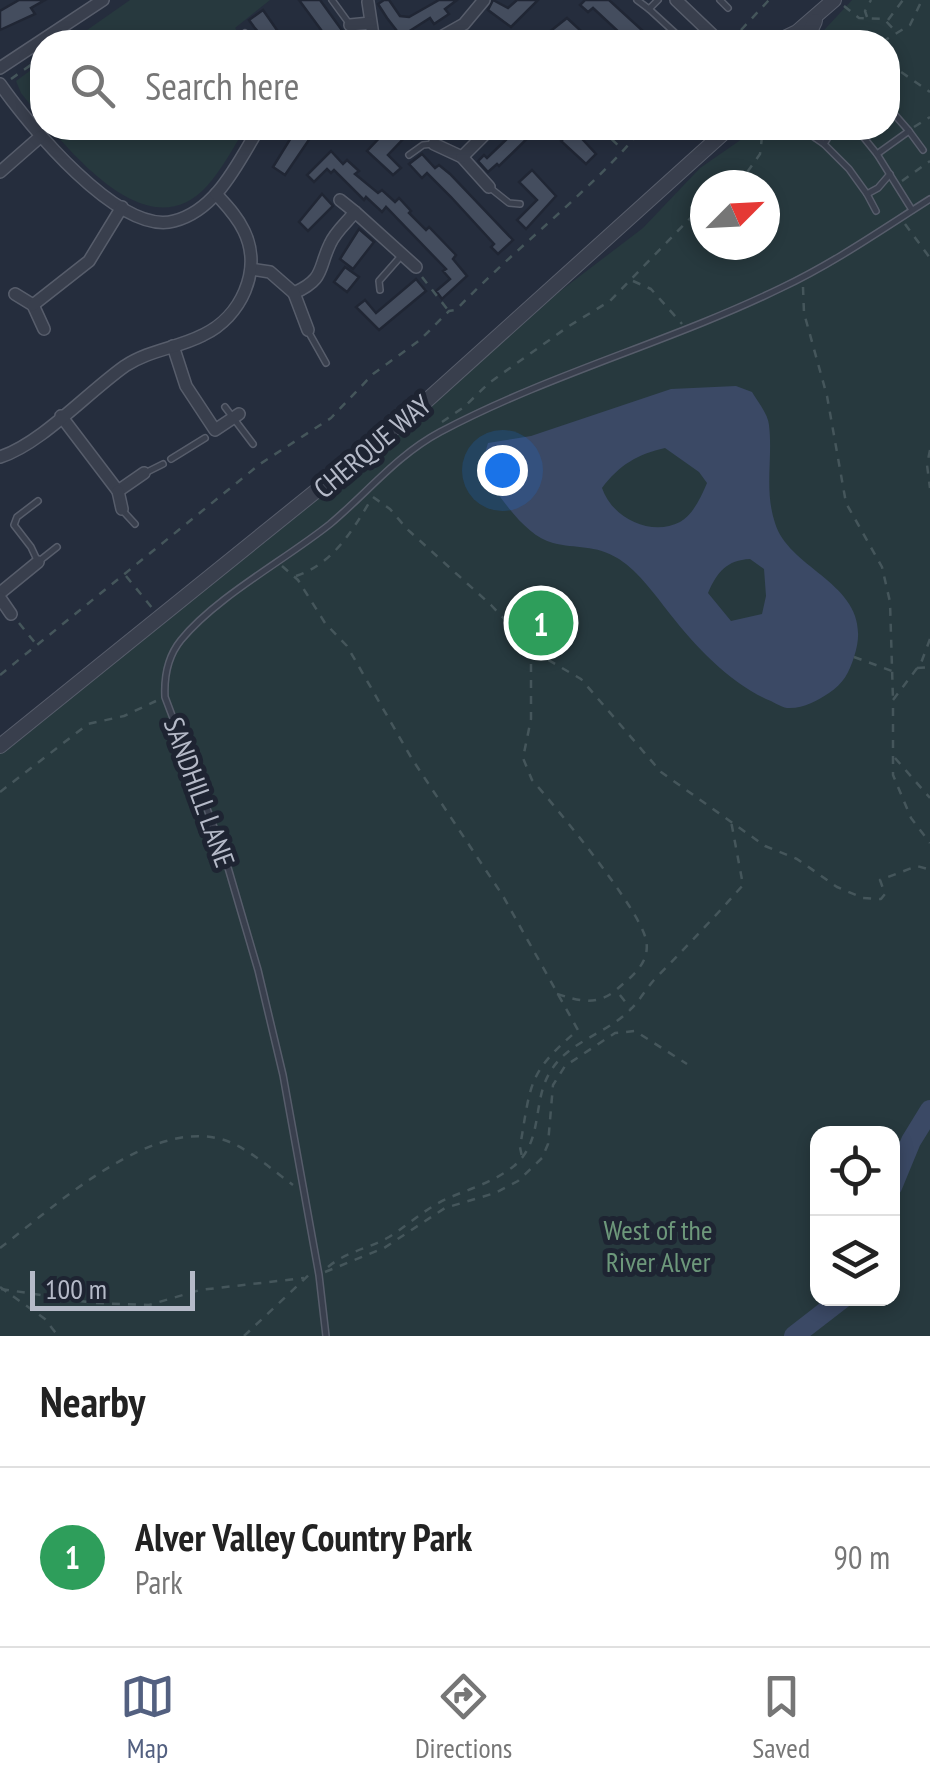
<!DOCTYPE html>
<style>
body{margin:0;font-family:"PT Sans Narrow",sans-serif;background:#f2f2f2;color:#222}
.controls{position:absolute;right:30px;bottom:30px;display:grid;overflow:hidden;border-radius:20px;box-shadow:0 5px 15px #0003}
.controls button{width:90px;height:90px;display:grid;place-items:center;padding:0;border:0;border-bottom:2px solid #e0e0e0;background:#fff;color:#222;font:50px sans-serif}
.compass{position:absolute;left:690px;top:170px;width:90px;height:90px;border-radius:50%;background:#fff;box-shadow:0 5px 15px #0003;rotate:66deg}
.scale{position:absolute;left:30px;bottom:25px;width:165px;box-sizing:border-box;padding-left:10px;border:5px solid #b5bac8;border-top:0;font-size:28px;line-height:35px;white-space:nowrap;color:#b5bac8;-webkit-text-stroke:8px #1e2432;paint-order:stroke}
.you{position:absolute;left:502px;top:470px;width:35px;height:35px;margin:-25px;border:8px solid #fff;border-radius:50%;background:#1a73e8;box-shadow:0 0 0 15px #1a73e833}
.badge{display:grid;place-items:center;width:65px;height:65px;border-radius:50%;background:#536080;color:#fff;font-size:32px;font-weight:700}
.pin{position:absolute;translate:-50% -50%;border:5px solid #fff;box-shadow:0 2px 10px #0006}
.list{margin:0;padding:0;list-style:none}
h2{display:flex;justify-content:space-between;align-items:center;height:130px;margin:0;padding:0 40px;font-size:42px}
h2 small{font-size:32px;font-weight:400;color:#767676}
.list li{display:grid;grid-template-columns:65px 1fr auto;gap:30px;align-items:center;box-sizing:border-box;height:180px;padding:0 40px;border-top:2px solid #e0e0e0}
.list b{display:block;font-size:38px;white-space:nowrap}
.list p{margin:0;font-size:32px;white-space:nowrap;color:#767676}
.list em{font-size:32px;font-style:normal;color:#767676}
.icon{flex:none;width:55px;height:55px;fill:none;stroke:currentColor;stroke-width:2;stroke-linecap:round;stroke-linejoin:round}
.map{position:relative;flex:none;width:930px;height:1336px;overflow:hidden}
.search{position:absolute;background:#fff;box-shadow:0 5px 15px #0003;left:30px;right:30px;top:30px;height:110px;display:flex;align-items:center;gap:25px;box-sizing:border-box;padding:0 35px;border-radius:40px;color:#767676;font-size:38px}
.sheet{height:310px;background:#fff}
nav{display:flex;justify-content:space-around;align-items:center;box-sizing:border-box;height:140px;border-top:2px solid #e0e0e0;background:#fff;font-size:28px;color:#767676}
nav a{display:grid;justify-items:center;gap:5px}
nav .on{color:#536080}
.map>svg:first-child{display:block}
.green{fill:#27393e;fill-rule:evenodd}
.water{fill:#3b4965;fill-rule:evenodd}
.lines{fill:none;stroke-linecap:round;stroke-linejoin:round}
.river{stroke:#3b4965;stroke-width:20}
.building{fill:#444d5e;stroke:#202634;stroke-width:2.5}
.service-casing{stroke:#575d6b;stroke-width:8}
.minor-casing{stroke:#575d6b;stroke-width:14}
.tertiary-casing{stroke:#575d6b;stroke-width:16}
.path{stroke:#45565b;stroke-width:2.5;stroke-dasharray:8 8;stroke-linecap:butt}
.service{stroke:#393f4d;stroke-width:5}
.minor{stroke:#393f4d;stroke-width:11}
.tertiary{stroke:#393f4d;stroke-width:14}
.labels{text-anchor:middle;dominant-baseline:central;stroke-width:10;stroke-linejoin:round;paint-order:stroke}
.street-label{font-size:28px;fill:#b5bac8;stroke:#1e2432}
.park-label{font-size:28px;fill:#6d987b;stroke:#1e2432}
</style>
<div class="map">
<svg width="930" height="1336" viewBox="0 0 930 1336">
<rect width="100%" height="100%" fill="#252d3d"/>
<g class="green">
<path d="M130 0H270L235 28 246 42H70Z"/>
<path d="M852 0H930V1336H0V746L496 340 643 228 700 168 742 139 760 128H888V42H813ZM705 185H765V245H705ZM818 1134H892V1298H818Z"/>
<path d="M42 62V119L21 93 16 81Z"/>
<path d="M50 128H245C234 147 222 169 207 186 154 245 85 168 50 128Z"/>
</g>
<path class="water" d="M736 386 752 392C758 402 768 414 769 425 773 458 764 490 775 523 790 573 878 585 854 657 849 673 843 684 829 693 817 701 803 709 787 708 781 707 772 701 766 699 728 681 696 647 670 614 655 595 640 573 619 559 595 544 576 549 553 543 524 536 495 491 481 467L488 443 531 436 671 389ZM665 448 699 472 707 483C701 497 693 515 680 522 651 537 612 518 602 488 619 465 638 454 665 448ZM750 559 764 569 766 596 762 614 731 621 708 593C717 572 727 560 750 559Z"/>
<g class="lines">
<g class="river">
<path d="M892 1187 911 1141 930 1110"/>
<path d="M794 1336 843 1298"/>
</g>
</g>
<g class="building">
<path d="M19 0H45L31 8 35 14 0 30V11Z"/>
<path d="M299 0H320L344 33 349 34 351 42H330Z"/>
<path d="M384 0H389L400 16 409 17 439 0H457L445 9 449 14 434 24 430 18 408 32 397 31 387 18 378 4Z"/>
<path d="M493 0 508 8 517 0H538L511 27 488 10Z"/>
<path d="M585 0H609L655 42H618L622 35 593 8 588 12 580 5Z"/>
<path d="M263 10 279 33 286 42H267L254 27 249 20Z"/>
<path d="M567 18 593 42H550L543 37Z"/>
<path d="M297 128H317L285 175 273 167Z"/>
<path d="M379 128H424L412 139 408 134 388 155 401 168 393 175 367 151 384 133Z"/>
<path d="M512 128H538L499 166 497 164 488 172 478 161 484 155 487 158 509 137 506 134Z"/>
<path d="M573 129 596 154 586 164 561 141Z"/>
<path d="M331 151 343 164 347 160 359 171 355 174 378 193 382 190 395 202 399 198 411 211 409 213 426 230 429 227 456 255 453 259 467 276 442 299 436 291 450 279 443 271 446 269 386 207 382 212 366 197 364 200 334 170 331 173 327 169 314 182 307 175Z"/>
<path d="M422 154 435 168 439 165 450 174 513 240 498 254 491 247 494 244 451 197 427 173 422 178 409 164Z"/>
<path d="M532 170 556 196 526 229 517 220 537 200 519 182Z"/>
<path d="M322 194 333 206 308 231 299 222Z"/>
<path d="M359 229 374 242 353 269 340 259Z"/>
<path d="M345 267 359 277 347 292 334 282Z"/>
<path d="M416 279 426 291 379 330 356 307 365 300 376 313Z"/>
</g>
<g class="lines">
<defs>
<g id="service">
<path d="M332 0 348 22"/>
<path d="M637 0 649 9"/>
<path d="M658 0 649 9 685 42"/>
<path d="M720 0 728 8"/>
<path d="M245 33 253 42"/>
<path d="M834 128 824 144 849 169 867 194 878 188 890 174"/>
<path d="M856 128 877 154 909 131 888 107"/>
<path d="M805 131 824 144"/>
<path d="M909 131 923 150"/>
<path d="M877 154 912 210"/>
<path d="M409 155 423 145 433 144"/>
<path d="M489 187 509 203 520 204"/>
<path d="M867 194 876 211"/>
<path d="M380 290 379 281 401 256"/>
<path d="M308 331 326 363"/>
<path d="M225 407 253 444"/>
<path d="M171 459 205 438"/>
<path d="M147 472 163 464"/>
<path d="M38 501 17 517 14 525 31 547 38 562 57 547"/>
<path d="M123 511 135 524"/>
<path d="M326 1336 319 1275 283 1075 258 970 224 854 165 697C164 677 168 656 181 640 216 597 285 560 330 524 367 493 397 455 440 432 549 374 670 342 781 288 834 263 881 230 930 199"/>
</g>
<g id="minor">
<path d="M676 0 720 42"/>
<path d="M368 2 374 42"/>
<path d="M350 25 370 23"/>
<path d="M432 42 464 24 484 0"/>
<path d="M0 68 103 0"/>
<path d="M0 84C28 124 119 236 174 221 217 210 238 162 259 128"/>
<path d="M434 144 462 157 489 187"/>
<path d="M462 157 491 128"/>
<path d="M0 172 40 137"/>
<path d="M340 200 355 212"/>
<path d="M251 269 270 272 294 293C325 279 318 269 330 244 335 232 347 222 355 212L416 267"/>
<path d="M294 293 308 330"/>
<path d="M15 294 33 305 44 329"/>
<path d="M33 305 89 261 122 207"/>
<path d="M173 346 186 386 215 430 239 414"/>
<path d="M61 416 118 491 144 473"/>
<path d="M0 457C41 444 88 392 125 366 149 350 178 348 203 335 241 317 263 270 244 231 237 216 226 205 216 194"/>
<path d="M118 491 122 509"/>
<path d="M0 593 38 562"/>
<path d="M0 598 11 614"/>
</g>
<g id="tertiary">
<path d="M776 42 797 32 834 0"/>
<path d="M805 42 815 21"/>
<path d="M0 746 414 412 729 128"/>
</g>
</defs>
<use href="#service" class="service-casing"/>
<use href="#minor" class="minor-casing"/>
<use href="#tertiary" class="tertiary-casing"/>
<g class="path">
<path d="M844 6 859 18 884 19 897 33"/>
<path d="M867 17 865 11 871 0"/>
<path d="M888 20 903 0"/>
<path d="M741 30 769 0"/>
<path d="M62 42 70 36"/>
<path d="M735 42 740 32H766"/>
<path d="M882 42 910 25 922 0"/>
<path d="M888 63 930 92"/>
<path d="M11 79 42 57"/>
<path d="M914 127 930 117"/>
<path d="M600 128 623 150"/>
<path d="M902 181 930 161"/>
<path d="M738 185 760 154 763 128"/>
<path d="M905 224 930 258"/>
<path d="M422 277 448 310"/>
<path d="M633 281 651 289 682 324"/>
<path d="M803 287 804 313 827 396 846 503 882 567 890 602 893 700"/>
<path d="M442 422 464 407 489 383 569 326 610 301 705 203"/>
<path d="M930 450 927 465 930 488"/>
<path d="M373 497 390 509 407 529 491 605 538 654 581 679 661 772 765 846 797 859 837 887 863 898 881 899 885 894 880 880 917 866 928 869 930 867"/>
<path d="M282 566 298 580 325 623 347 646 412 759 503 896 578 1030C527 1073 531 1084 520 1147L522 1157"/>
<path d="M126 576 153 609"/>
<path d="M296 576C334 563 352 531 372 498"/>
<path d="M19 623 36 644"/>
<path d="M930 639 921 663 893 700V775L911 818 930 843"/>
<path d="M531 648V719L523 758 532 780C556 807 640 909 646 940 651 963 631 977 616 990L630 1008"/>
<path d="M854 657 892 671"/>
<path d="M917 668 930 667"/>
<path d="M0 675 260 464 331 418 373 374 420 340 449 311 456 310C516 247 588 194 643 128"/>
<path d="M895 758 930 798"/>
<path d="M0 792 88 724 124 716 156 701"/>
<path d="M557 994C580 1001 595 1006 615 991"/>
<path d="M0 1248C56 1206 161 1106 236 1145 256 1155 275 1172 293 1185"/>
<path d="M328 1267C347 1251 368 1249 389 1237 408 1225 425 1209 446 1199 469 1189 494 1182 514 1166 545 1140 531 1099 552 1069 570 1041 608 1033 631 1009 640 1000 646 989 654 980 685 948 714 918 743 885L731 821"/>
<path d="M325 1272 384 1248 445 1208 495 1193 518 1181 542 1158 548 1144 553 1085 565 1066 615 1033 635 1031 687 1064"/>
<path d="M0 1287 45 1319 58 1336"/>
<path d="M1 1289 94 1303 149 1305 200 1290 304 1278"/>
<path d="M244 1336 312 1272"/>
</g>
<use href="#service" class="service"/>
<use href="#minor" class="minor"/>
<use href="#tertiary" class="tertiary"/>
</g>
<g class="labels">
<g class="street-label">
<text transform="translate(372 446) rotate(-40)">CHERQUE WAY</text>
<text transform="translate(200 792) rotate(70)">SANDHILL LANE</text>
</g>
<g class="park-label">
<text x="658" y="1229">West of the<tspan x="658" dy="32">River Alver</tspan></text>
</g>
</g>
</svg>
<div class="controls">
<button><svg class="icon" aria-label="locate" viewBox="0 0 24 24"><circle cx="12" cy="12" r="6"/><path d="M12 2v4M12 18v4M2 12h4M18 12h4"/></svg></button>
<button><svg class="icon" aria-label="layers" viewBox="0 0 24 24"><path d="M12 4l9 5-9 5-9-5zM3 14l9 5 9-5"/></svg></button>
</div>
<svg class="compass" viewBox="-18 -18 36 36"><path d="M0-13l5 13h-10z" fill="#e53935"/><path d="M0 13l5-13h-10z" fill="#767676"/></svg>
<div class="scale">100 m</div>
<div class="you"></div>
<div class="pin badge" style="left:541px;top:623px;background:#2e9e5b">1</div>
<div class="search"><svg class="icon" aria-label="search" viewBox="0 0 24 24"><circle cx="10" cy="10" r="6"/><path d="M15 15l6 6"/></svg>Search here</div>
</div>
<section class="sheet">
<h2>Nearby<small></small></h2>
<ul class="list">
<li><span class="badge" style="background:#2e9e5b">1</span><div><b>Alver Valley Country Park</b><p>Park</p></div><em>90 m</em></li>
</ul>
</section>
<nav>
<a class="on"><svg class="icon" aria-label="map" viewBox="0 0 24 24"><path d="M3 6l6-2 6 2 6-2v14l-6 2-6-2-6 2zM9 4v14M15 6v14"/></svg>Map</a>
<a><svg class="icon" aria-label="directions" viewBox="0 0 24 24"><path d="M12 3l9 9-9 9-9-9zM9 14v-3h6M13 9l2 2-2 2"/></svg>Directions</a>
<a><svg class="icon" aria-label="saved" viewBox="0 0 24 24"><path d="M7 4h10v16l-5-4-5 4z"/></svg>Saved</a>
</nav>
